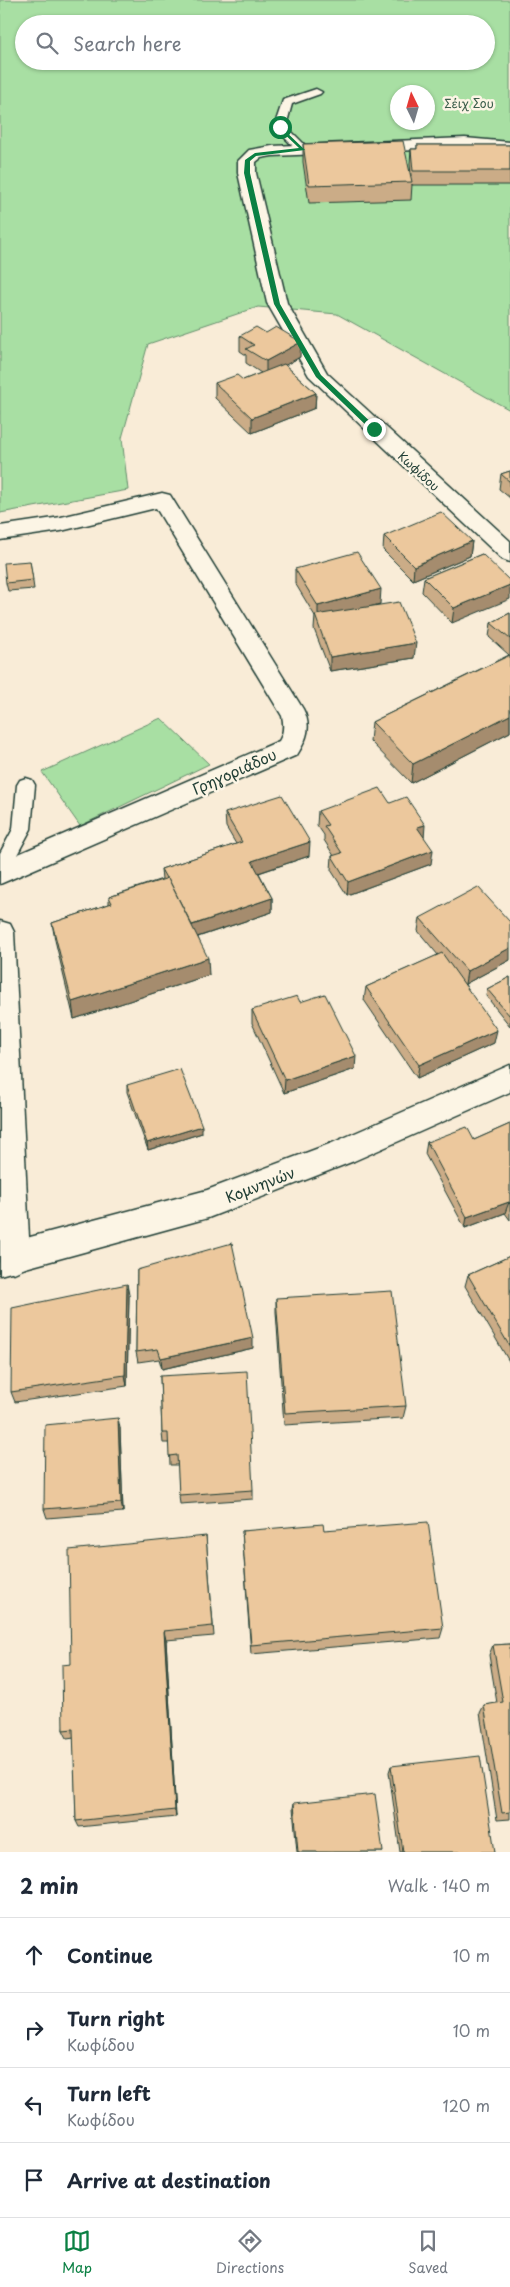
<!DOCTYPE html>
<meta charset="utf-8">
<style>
body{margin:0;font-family:"Playpen Sans",sans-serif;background:#f6f6f7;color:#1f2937}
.compass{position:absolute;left:390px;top:85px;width:45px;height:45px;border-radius:50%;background:#fff;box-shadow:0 1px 4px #0004;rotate:355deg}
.stop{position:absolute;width:15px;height:15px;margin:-11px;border:4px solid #0b8043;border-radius:50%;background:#fff}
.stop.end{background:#0b8043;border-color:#fff;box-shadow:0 1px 5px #0008}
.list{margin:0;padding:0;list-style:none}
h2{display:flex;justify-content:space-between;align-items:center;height:65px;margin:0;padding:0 20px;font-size:21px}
h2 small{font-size:16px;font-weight:400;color:#747a83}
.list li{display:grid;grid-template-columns:32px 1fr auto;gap:15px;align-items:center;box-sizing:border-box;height:75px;padding:0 20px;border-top:1px solid #e0e1e3}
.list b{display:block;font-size:19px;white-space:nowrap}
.list p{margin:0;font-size:16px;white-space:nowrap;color:#747a83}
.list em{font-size:16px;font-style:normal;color:#747a83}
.icon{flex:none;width:28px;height:28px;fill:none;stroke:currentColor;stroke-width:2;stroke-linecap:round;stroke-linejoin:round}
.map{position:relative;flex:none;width:510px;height:1852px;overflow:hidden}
.search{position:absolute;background:#fff;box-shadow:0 1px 4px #0004;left:15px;right:15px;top:15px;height:55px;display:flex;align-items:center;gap:12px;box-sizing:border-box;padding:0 18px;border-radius:28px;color:#747a83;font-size:19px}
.sheet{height:365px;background:#fff}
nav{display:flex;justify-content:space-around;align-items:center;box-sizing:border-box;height:70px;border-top:1px solid #e0e1e3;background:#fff;font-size:14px;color:#747a83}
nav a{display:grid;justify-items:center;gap:2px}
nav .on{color:#0b8043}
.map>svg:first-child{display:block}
.green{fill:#a8dfa3;stroke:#648e6c;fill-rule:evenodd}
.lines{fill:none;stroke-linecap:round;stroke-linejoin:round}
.lane-casing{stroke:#1f3d34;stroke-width:3}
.street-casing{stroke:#1f3d34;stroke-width:3}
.secondary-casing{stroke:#1f3d34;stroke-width:3}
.lane{fill:#fcf5e5;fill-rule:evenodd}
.street{fill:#fcf5e5;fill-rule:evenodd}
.secondary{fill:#fcf5e5;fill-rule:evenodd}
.wall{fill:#cbac87;stroke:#1f3d34}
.shaded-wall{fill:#a58c6e;stroke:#1f3d34}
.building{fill:#ecc89d;stroke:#1f3d34}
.route{fill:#0b8043}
.labels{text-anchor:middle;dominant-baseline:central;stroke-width:5;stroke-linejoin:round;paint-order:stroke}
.far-park-label{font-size:12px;fill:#3a5d4a;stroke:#fcf5e5}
.far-street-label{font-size:12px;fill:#1f3d34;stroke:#fcf5e5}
.street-label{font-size:15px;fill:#1f3d34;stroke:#fcf5e5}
</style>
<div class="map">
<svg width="510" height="1852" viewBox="0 0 510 1852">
<rect width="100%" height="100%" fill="#f9ecd7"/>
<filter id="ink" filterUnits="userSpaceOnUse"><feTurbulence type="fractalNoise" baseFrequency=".02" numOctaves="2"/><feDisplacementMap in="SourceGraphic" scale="10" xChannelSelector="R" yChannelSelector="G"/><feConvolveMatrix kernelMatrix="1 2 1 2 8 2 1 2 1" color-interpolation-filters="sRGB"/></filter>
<g filter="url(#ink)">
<g class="green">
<path d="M0 0H510V410L337 314 258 307 148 344 122 438 128 490 0 513ZM24 24H486V61H24ZM398 92H428V122H398Z"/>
<path d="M161 718 209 764 80 826 42 772Z"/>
</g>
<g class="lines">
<defs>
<g id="lane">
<path d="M316 89 322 92 320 94 292 104 286 126 309 149 303 153 299 152 274 127 283 100Z"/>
<path d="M26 778 32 780 35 785 31 829 6 875 0 877V853L13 829 17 785 20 780Z"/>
</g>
<g id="street">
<path d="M465 138 510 142V152L465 148 272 156 261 158 256 162V173L287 303 327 373 510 541V562L502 559 309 376 267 303 238 173V161L249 150 272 146Z"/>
<path d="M162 493 170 495 303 709C312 726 307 739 297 755L0 884V862L279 741C284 733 284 725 282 716L156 508 61 531 0 540V526L61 517Z"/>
<path d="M0 921 10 924 14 932 30 1258 25 1268 14 1273 3 1268 0 1262Z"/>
</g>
<path id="secondary" d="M510 1065V1092L354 1161 208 1218 0 1275V1245L207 1190 332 1143Z"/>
</defs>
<use href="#lane" class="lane-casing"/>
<use href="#street" class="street-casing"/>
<use href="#secondary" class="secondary-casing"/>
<use href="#lane" class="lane"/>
<use href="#street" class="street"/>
<use href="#secondary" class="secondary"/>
</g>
<g class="wall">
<path d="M303 144 411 176 410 163 411 149H417V145H510V185H412V184L411 200 309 203 303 162Z"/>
<path d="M240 336 300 357 285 365 316 393 315 408 252 433 215 398V383L243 380 261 373 246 363V355L240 351Z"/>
<path d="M510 471V498L499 489 501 474Z"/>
<path d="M384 536 472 541 470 556 413 580 383 550Z"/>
<path d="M482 554 452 623 422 592 424 578Z"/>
<path d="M30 561 34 589 8 591 6 583Z"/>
<path d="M295 569 380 604 373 606 414 658 330 671 314 629 315 616 295 583Z"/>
<path d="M510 613V732L411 783 370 741 372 722 509 655 489 637 491 623Z"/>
<path d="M390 803 431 864 347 895 331 870 332 856H334L324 840V835L317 825 318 811Z"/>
<path d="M225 813 309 856 259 873 272 898V912L198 937 209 975 74 1019 55 940 52 923 109 904V897L162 879 161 869 236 844 226 827Z"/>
<path d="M420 918 510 960 465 984 494 1043 417 1078 364 1000 366 987 438 955 418 931Z"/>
<path d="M510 977V1026L486 996 487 989Z"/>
<path d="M300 1002 355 1069 284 1093 252 1023V1010Z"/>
<path d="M127 1085 202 1133 148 1150 127 1092Z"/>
<path d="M510 1124V1220L505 1213 465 1228 425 1154 427 1142 474 1140Z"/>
<path d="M510 1256V1363L465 1286 468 1275Z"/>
<path d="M137 1270 253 1348 162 1369 159 1359 138 1362 136 1352Z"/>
<path d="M129 1295 127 1386 15 1402 11 1392Z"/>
<path d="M276 1298 406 1406 403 1418 284 1425 276 1312Z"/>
<path d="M160 1376 253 1490V1499L180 1504 179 1495 178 1465H170L169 1443H163L162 1433Z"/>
<path d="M120 1428 123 1512 47 1518 44 1509Z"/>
<path d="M324 1530 443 1628 440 1638 251 1654 242 1531Z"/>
<path d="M206 1536 214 1636 166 1640 176 1817 79 1827 76 1821 74 1737 67 1738 63 1730 71 1664Z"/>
<path d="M510 1644V1819L497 1820 480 1713 484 1705 497 1703 489 1655 493 1645Z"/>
<path d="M391 1766 495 1852H400L389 1772Z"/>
<path d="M294 1803 383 1852H297L293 1808Z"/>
</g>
<g class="shaded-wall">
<path d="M301 342 300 357 266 376V361Z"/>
<path d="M316 393 315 408 252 433V418Z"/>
<path d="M472 541 470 556 413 580 414 566Z"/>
<path d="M510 585V599L452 623 454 608Z"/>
<path d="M381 589 380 604 318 621V606Z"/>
<path d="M416 643 414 658 330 671V657Z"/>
<path d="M510 715V732L411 783 413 764Z"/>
<path d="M425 825 424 839 417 827Z"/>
<path d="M310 842 309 856 252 875V861Z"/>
<path d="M433 850 431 864 347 895 348 882Z"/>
<path d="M272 898V912L191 939 190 926Z"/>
<path d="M510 948V960L465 984 467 971Z"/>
<path d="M208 958 209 975 74 1019 72 1002Z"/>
<path d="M497 1030 494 1043 417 1078 419 1065Z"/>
<path d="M356 1056 355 1069 284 1093 285 1080Z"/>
<path d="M202 1126V1133L148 1150 147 1143Z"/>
<path d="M509 1202 505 1213 465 1228 467 1217Z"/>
<path d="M127 1284 129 1295 127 1386 125 1375Z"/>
<path d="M253 1338V1348L162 1369 161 1358Z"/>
<path d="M118 1418 120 1428 123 1512 121 1503Z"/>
<path d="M164 1631 166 1640 176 1817 175 1810Z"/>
</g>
<g class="building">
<path d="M403 141 412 182 309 185 303 144Z"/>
<path d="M417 145H510V171H413L411 149H417Z"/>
<path d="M256 327 266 333 276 327 301 342 266 361 246 349 254 345 240 336Z"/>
<path d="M284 364 316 393 252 418 215 383 237 375 243 380Z"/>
<path d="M510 471V482L501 474Z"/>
<path d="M441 512 472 541 414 566 384 536Z"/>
<path d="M357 552 381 589 318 606 295 569Z"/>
<path d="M482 554 510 581V585L454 608 424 578Z"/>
<path d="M30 561 33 580 6 583 4 563Z"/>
<path d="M399 602 416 643 330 657 315 615Z"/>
<path d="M510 613V639L491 623Z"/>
<path d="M510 655V715L413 764 372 722Z"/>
<path d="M380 788 390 803 406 797 425 825 417 827 433 850 348 882 332 856 342 853 324 826 328 825 318 811Z"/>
<path d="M282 795 310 842 252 861 272 898 192 925 168 878H166L161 869 242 842 225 813Z"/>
<path d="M168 878 208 958 72 1002 52 923 112 903 109 897Z"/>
<path d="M478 887 510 922V948L467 971 420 918Z"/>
<path d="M442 953 497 1030 419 1065 366 987Z"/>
<path d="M510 977V1016L487 989Z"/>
<path d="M325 994 356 1056 285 1080 252 1010 297 996 300 1002Z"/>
<path d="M180 1069 202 1126 147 1143 127 1085Z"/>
<path d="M510 1124V1204L509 1202 467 1217 427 1142 467 1127 474 1140Z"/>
<path d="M232 1243 253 1338 161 1358 158 1349 136 1352 137 1270Z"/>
<path d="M510 1256V1347L468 1275Z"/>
<path d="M127 1284 125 1375 11 1392 12 1308Z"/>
<path d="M392 1291 406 1406 285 1413 276 1298Z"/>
<path d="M247 1371 253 1490 179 1495 177 1455 169 1456 168 1433H162L160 1376Z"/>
<path d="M118 1418 121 1503 44 1509 45 1425Z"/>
<path d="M428 1522 443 1628 251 1645 242 1531 323 1524 324 1530Z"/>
<path d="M206 1536 213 1626 164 1631 175 1810 76 1821 73 1729 63 1730 62 1665 71 1664 69 1550Z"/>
<path d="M510 1644V1812L502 1813 484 1705 503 1702 493 1645Z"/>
<path d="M480 1756 495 1852H403L391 1766Z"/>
<path d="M375 1794 383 1852H298L294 1803Z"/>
</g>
</g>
<path class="route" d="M280 126 305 150 256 156 250 161V173L280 304 321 375 377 428V431H372L316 377 274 304 244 173 245 160 255 153 299 148 278 128Z"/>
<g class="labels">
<g class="far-park-label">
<text x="469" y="103">Σέιχ Σου</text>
</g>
<g class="far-street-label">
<text transform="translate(419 471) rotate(43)">Κωφίδου</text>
</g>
<g class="street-label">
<text transform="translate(234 771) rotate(-24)">Γρηγοριάδου</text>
<text transform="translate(260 1184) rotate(-21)">Κομνηνών</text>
</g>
</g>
</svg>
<svg class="compass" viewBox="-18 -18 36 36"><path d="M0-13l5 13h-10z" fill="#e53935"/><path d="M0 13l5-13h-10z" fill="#747a83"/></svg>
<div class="stop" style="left:280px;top:127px"></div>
<div class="stop end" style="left:374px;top:429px"></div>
<div class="search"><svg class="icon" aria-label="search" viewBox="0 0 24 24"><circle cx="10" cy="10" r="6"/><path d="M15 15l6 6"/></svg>Search here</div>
</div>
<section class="sheet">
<h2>2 min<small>Walk · 140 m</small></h2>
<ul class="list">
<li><svg class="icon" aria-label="ahead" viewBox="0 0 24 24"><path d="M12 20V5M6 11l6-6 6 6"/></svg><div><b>Continue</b></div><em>10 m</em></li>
<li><svg class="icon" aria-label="right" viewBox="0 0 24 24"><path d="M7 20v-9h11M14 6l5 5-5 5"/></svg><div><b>Turn right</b><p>Κωφίδου</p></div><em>10 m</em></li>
<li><svg class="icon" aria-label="left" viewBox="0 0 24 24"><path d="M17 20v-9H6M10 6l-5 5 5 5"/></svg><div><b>Turn left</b><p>Κωφίδου</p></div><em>120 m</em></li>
<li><svg class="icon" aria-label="arrive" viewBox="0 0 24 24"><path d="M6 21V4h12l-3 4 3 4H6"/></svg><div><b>Arrive at destination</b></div></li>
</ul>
</section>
<nav>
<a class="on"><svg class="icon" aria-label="map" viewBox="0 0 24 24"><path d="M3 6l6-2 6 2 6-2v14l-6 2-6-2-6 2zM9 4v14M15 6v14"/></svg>Map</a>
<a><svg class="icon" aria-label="directions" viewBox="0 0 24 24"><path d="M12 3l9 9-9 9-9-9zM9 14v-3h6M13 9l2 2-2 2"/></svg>Directions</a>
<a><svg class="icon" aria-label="saved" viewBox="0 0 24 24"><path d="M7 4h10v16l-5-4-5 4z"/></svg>Saved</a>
</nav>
